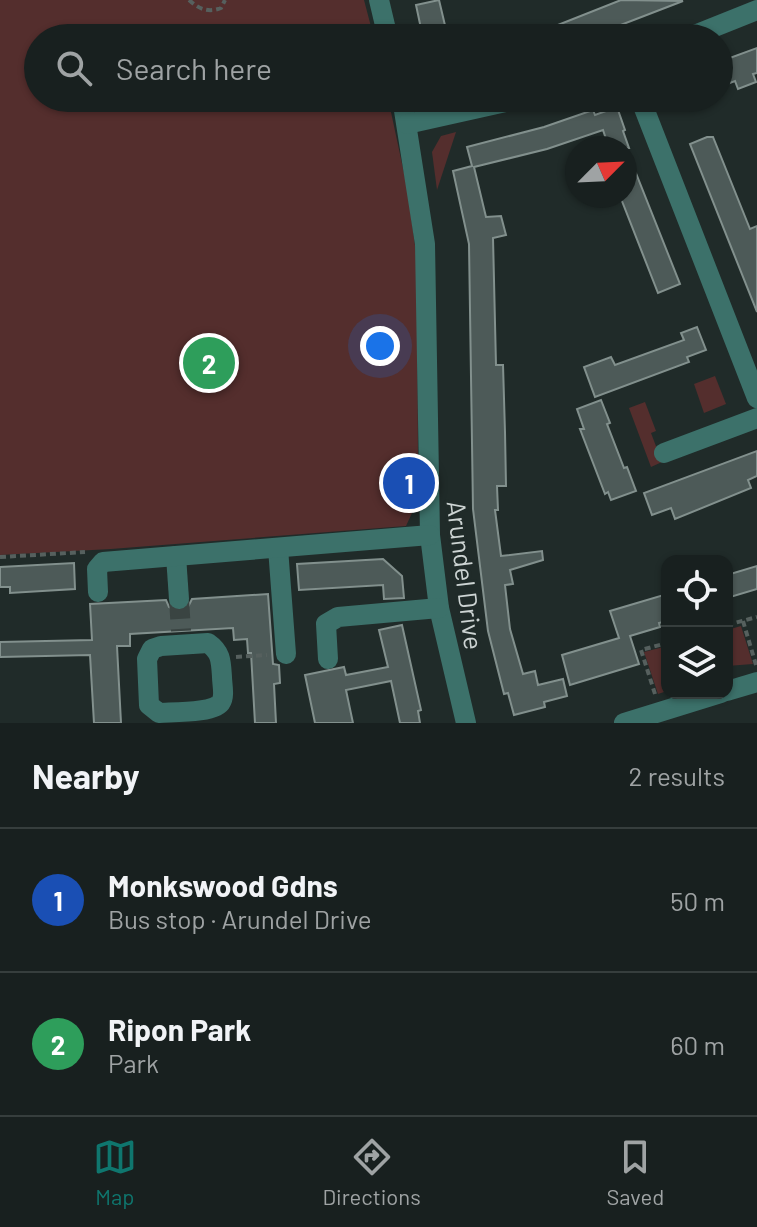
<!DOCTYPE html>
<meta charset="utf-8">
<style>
body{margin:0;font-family:Barlow,sans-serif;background:#212828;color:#f1f3f6}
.controls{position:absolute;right:24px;bottom:24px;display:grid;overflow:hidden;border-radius:16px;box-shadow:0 2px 6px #0004}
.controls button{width:72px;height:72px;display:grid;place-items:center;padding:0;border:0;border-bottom:2px solid #363e3d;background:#18201f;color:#f1f3f6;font:40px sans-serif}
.compass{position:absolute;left:565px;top:136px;width:72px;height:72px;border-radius:50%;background:#18201f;box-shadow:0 2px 6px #0004;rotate:66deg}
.you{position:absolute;left:380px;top:346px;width:28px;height:28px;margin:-20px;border:6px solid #fff;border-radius:50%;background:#1a73e8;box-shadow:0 0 0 12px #1a73e833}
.badge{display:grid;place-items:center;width:52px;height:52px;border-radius:50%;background:#0f766e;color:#fff;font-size:26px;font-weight:700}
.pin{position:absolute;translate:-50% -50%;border:4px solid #fff;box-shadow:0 2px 8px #0006}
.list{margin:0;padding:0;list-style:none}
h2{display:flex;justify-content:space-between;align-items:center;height:104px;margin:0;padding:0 32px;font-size:34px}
h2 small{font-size:26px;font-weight:400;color:#9fa3a4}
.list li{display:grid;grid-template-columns:52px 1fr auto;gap:24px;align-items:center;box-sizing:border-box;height:144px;padding:0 32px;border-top:2px solid #363e3d}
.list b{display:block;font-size:30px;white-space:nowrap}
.list p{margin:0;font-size:26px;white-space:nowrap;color:#9fa3a4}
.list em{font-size:26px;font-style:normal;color:#9fa3a4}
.icon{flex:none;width:44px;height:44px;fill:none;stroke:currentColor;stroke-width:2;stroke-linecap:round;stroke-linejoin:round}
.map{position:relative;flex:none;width:757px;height:723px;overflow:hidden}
.search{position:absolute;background:#18201f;box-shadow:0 2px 6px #0004;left:24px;right:24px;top:24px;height:88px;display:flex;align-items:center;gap:20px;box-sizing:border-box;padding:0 28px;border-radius:44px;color:#9fa3a4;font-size:30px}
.sheet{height:392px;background:#18201f}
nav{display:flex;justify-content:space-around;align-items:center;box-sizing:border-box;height:112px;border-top:2px solid #363e3d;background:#18201f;font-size:22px;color:#9fa3a4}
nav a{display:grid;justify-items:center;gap:4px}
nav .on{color:#0f766e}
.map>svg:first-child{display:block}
.green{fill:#542e2d}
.building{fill:#4d5a58;stroke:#82908d;stroke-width:2}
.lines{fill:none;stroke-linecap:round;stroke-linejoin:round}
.minor-tunnel{stroke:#3a4442;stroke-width:20;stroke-dasharray:20 10;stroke-linecap:butt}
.path{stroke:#56605e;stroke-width:4;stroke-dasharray:6 4;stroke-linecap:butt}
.minor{stroke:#3c716a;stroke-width:20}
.labels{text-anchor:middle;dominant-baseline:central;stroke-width:6;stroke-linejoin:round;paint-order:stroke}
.street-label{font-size:26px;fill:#cdd4d3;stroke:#202b29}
</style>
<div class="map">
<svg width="757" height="723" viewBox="0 0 757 723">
<rect width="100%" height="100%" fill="#202b29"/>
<g class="green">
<path d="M0 0H364L374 38H38V98H388L407 187 417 260 418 466 412 513 406 526 111 549 0 555Z"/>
<path d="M456 132 437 190 432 152 441 136Z"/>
<path d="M715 376 726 404 704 413 694 384Z"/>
<path d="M645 402 656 431 651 433 662 462 651 467 629 408Z"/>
<path d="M741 626 753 664 727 666V630Z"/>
<path d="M667 646V691L658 694 644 652Z"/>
</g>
<g class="building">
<path d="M439 0 448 38H423L416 5Z"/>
<path d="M621 0 683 1 587 38H525Z"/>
<path d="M757 48V73L753 74 756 82 738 89 735 81 719 87V62Z"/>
<path d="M617 107 625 130 623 131 629 148H626L680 284 658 293 620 196H625V148H609L603 130 547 149 474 167 486 217 501 216 506 235 493 238 496 365H503L505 432 506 486H497L498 510H495L501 556 542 551 543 560 510 570 513 584 505 585 510 629 523 674 535 671 538 685 563 679 567 696 544 702 545 707 514 715 508 693 504 694 488 631 473 509 469 244 453 171 472 166 467 147 544 127 593 110 595 115Z"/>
<path d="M707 137H713L750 229 757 226V312L690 144Z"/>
<path d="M697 327 706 350 687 357 689 362 595 397 584 367 611 357 615 365 684 340 681 333Z"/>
<path d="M601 400 610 423 607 424 624 468 627 467 636 491 611 500 608 492 605 494 580 429H584L577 409Z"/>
<path d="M757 451V476L748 480 751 488 675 519 671 508 652 515 644 493Z"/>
<path d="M383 559 402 576 404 598 384 599 383 585 299 590 297 564Z"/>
<path d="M74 563 75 589 10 593V587H0V567Z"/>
<path d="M757 566V589L727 598V575Z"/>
<path d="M268 594 273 664 279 665 280 683 274 684 276 723H255L251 653H248L247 639 234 640 233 628 130 634V646H117L121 723H94L90 655 0 657V642L92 640 90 604 166 600 169 607 179 612 187 609 192 599Z"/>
<path d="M667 594V621L659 623 660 627 630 636 639 664 570 685 562 655 619 638 610 611Z"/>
<path d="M402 625 421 710 418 711 420 723H400L391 681 346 690 353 723H315L305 675 344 667 346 675 388 667 379 630Z"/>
</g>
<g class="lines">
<path class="minor-tunnel" d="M179 599 181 631"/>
<g class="path">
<path d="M189 0C199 9 208 13 221 8L225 0"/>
<path d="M0 557 85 552"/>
<path d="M743 621 756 665"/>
<path d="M727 625 757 617"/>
<path d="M236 657 267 655"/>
<path d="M655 694 641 650 667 643"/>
</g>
<g class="minor">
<path d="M379 0 388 38"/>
<path d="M687 38 757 10"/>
<path d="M402 98 425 244 430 535 439 608 466 723"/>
<path d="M640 98 757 398"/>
<path d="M407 124 524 98"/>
<path d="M664 453 757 418"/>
<path d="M278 548 286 654"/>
<path d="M176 556 179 599"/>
<path d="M98 592 97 569 103 562 430 535"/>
<path d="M208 643C221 652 221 661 222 677 222 684 225 696 221 702 216 713 172 712 159 713L149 705 147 659 152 649 161 646Z"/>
<path d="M328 659 326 624 338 617 439 608"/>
<path d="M727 691 757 682"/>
<path d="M624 723 721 693"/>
</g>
</g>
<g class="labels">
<g class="street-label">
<text transform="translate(466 575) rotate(83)">Arundel Drive</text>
</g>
</g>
</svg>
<div class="controls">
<button><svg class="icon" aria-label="locate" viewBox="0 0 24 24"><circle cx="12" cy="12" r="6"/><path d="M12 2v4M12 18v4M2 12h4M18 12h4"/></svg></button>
<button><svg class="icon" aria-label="layers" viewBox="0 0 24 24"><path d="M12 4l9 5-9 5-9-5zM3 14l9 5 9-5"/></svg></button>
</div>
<svg class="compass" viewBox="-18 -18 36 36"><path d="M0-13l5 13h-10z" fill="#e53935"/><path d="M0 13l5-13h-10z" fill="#9fa3a4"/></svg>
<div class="you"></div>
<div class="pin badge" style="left:409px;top:483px;background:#1a4fb4">1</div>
<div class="pin badge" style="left:209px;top:363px;background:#2e9e5b">2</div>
<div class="search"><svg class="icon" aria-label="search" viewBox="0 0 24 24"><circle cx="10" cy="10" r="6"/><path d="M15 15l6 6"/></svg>Search here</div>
</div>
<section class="sheet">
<h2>Nearby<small>2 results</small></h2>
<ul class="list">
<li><span class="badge" style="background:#1a4fb4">1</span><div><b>Monkswood Gdns</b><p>Bus stop · Arundel Drive</p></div><em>50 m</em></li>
<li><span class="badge" style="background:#2e9e5b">2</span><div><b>Ripon Park</b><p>Park</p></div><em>60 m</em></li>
</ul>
</section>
<nav>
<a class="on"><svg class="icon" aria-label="map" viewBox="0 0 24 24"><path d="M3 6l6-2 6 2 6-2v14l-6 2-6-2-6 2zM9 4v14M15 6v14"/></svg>Map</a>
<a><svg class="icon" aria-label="directions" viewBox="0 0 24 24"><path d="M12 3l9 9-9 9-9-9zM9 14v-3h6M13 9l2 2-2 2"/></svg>Directions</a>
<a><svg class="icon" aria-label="saved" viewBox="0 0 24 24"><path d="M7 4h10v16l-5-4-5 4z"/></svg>Saved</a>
</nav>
